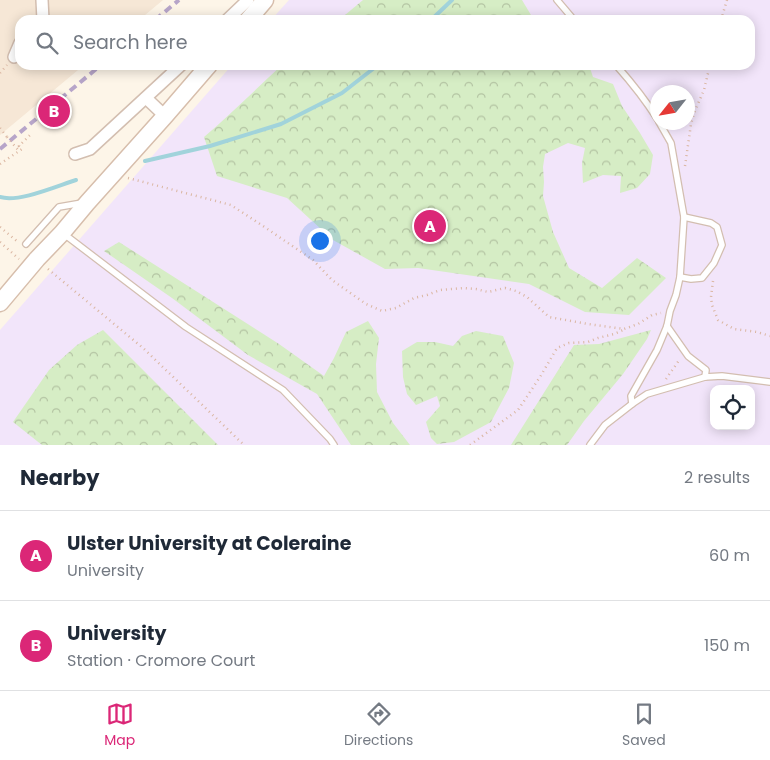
<!DOCTYPE html>
<meta charset="utf-8">
<style>
body{margin:0;font-family:Poppins,sans-serif;background:#f2f2f3;color:#1f2937}
.controls{position:absolute;right:15px;bottom:15px;display:grid;overflow:hidden;border-radius:10px;box-shadow:0 2px 12px #0003}
.controls button{width:45px;height:45px;display:grid;place-items:center;padding:0;border:0;border-bottom:1px solid #e0e1e3;background:#fff;color:#1f2937;font:25px sans-serif}
.compass{position:absolute;left:650px;top:85px;width:45px;height:45px;border-radius:50%;background:#fff;box-shadow:0 2px 12px #0003;rotate:239deg}
.you{position:absolute;left:319px;top:240px;width:18px;height:18px;margin:-12px;border:4px solid #fff;border-radius:50%;background:#1a73e8;box-shadow:0 0 0 8px #1a73e833}
.badge{display:grid;place-items:center;width:32px;height:32px;border-radius:50%;background:#db2777;color:#fff;font-size:16px;font-weight:700}
.pin{position:absolute;translate:-50% -50%;border:2px solid #fff;box-shadow:0 1px 5px #0006}
.list{margin:0;padding:0;list-style:none}
h2{display:flex;justify-content:space-between;align-items:center;height:65px;margin:0;padding:0 20px;font-size:21px}
h2 small{font-size:16px;font-weight:400;color:#747a83}
.list li{display:grid;grid-template-columns:32px 1fr auto;gap:15px;align-items:center;box-sizing:border-box;height:90px;padding:0 20px;border-top:1px solid #e0e1e3}
.list b{display:block;font-size:19px;white-space:nowrap}
.list p{margin:0;font-size:16px;white-space:nowrap;color:#747a83}
.list em{font-size:16px;font-style:normal;color:#747a83}
.icon{flex:none;width:28px;height:28px;fill:none;stroke:currentColor;stroke-width:2;stroke-linecap:round;stroke-linejoin:round}
.map{position:relative;flex:none;width:770px;height:445px;overflow:hidden}
.search{position:absolute;background:#fff;box-shadow:0 2px 12px #0003;left:15px;right:15px;top:15px;height:55px;display:flex;align-items:center;gap:12px;box-sizing:border-box;padding:0 18px;border-radius:15px;color:#747a83;font-size:19px}
.sheet{height:245px;background:#fff}
nav{display:flex;justify-content:space-around;align-items:center;box-sizing:border-box;height:70px;border-top:1px solid #e0e1e3;background:#fff;font-size:14px;color:#747a83}
nav a{display:grid;justify-items:center;gap:2px}
nav .on{color:#db2777}
.map>svg:first-child{display:block}
.residential{fill:#f6e7d6}
.education{fill:#f2e5fa;fill-rule:evenodd}
.forest{fill:url(#forest-crowns)}
.lines{fill:none;stroke-linecap:round;stroke-linejoin:round}
.stream{stroke:#a1d3db;stroke-width:4}
.service-casing{stroke:#d3beb0;stroke-width:8}
.minor-casing{stroke:#d3beb0;stroke-width:14}
.secondary-casing{stroke:#d7beac;stroke-width:19}
.path{stroke:#dab6a1;stroke-width:2.5;stroke-dasharray:1 4;stroke-linecap:butt}
.service{stroke:#fff;stroke-width:5.5}
.minor{stroke:#fff;stroke-width:11}
.secondary{stroke:#fff;stroke-width:16}
.rail{stroke:#b7a5c9;stroke-width:4;stroke-dasharray:8 5;stroke-linecap:butt}
.path-bridge{stroke:#dab6a1;stroke-width:2.5;stroke-dasharray:1 4;stroke-linecap:butt}
</style>
<div class="map">
<svg width="770" height="445" viewBox="0 0 770 445">
<defs>
<pattern id="forest-crowns" width="20" height="18" patternUnits="userSpaceOnUse" patternTransform="scale(1.25)"><rect width="20" height="18" fill="#d6edc5"/><path d="M2 6a3 3 0 1 1 6 0M12 15a3 3 0 1 1 6 0" fill="none" stroke="#b3c3a2"/></pattern>
</defs>
<rect width="100%" height="100%" fill="#fdf5e8"/>
<path class="residential" d="M0 0H163L139 20H20V65H84L0 135Z"/>
<path class="education" d="M289 0H770V445H0V330L232 65H750V20H271ZM658 92H688V122H658ZM714 389H751V426H714Z"/>
<g class="forest">
<path d="M363 0H522L534 20H339Z"/>
<path d="M282 65H589L593 77 613 84 622 106 640 133 653 155 650 174 637 188 620 193 621 176 603 175 583 183 582 163 585 148 568 143 545 154 543 167 544 182 543 196 553 232 569 268 602 288 637 258 666 278 629 315 585 312 529 284 418 268 385 269 333 240 287 198 217 176 204 137C231 114 256 89 282 65Z"/>
<path d="M119 242 279 344 324 376 334 358 346 332 368 321 379 338 376 364 377 392 393 423 410 445H351L317 394 248 355 172 298 104 251Z"/>
<path d="M103 330 218 445H42L13 422 49 370 77 345Z"/>
<path d="M651 330 647 339 623 374 584 421 567 445H511L574 345 599 344Z"/>
<path d="M476 331 503 336 514 363 509 388 491 422 454 442 437 444 431 438 426 422 440 406 437 396 416 405 407 394 403 377 402 351 417 342H435L453 346 462 336Z"/>
</g>
<g class="lines">
<g class="stream">
<path d="M431 20 452 0"/>
<path d="M145 161 210 146 281 124 342 93 378 65"/>
<path d="M0 197C18 203 57 186 76 180"/>
</g>
<defs>
<g id="service">
<path d="M557 0 574 20"/>
<path d="M616 65C632 83 645 99 658 120"/>
<path d="M64 234 186 327 283 390 330 439 334 445"/>
<path d="M26 244 59 207 82 203"/>
<path d="M680 277 691 279 702 278 714 263 722 245 717 227 711 223 684 217"/>
<path d="M667 326 688 356 706 370 705 377"/>
<path d="M632 404 631 396 657 350 667 326 670 311 676 295 680 277 684 217 671 143 659 122"/>
<path d="M590 445 605 425 632 404 647 394 705 377 722 376 770 382"/>
</g>
<g id="minor">
<path d="M42 0 43 20"/>
<path d="M227 20 248 0"/>
<path d="M14 57 20 43"/>
<path d="M146 98 165 116"/>
<path d="M75 154 90 149 181 65"/>
</g>
<g id="secondary">
<path d="M248 20 265 0"/>
<path d="M0 303 37 259 62 233 87 203 165 116 209 65"/>
</g>
</defs>
<use href="#service" class="service-casing"/>
<use href="#minor" class="minor-casing"/>
<use href="#secondary" class="secondary-casing"/>
<g class="path">
<path d="M721 20 727 0"/>
<path d="M0 73 7 65"/>
<path d="M0 128 7 137"/>
<path d="M0 164 22 149 19 146 32 133"/>
<path d="M685 166 691 124 694 113 704 90 710 65"/>
<path d="M128 178 231 205 263 226 313 260 332 280 366 304 382 311 396 308 414 298 427 295 440 290 464 288 476 289 488 292 505 288 516 291 527 297 549 317 588 324 624 329 638 324 652 315 661 313"/>
<path d="M0 227 18 242"/>
<path d="M0 242 19 259"/>
<path d="M48 269 143 348 244 445"/>
<path d="M713 281 711 297 712 305 718 320 734 329 757 332 770 336"/>
<path d="M666 379 680 359"/>
<path d="M470 445 518 410 540 377 557 348 569 343 588 342 598 338 614 334 623 330"/>
</g>
<use href="#service" class="service"/>
<use href="#minor" class="minor"/>
<use href="#secondary" class="secondary"/>
<g class="rail">
<path d="M155 20 179 0"/>
<path d="M0 149 101 65"/>
</g>
<path class="path-bridge" d="M7 137 19 151"/>
</g>
</svg>
<div class="controls">
<button><svg class="icon" aria-label="locate" viewBox="0 0 24 24"><circle cx="12" cy="12" r="6"/><path d="M12 2v4M12 18v4M2 12h4M18 12h4"/></svg></button>
</div>
<svg class="compass" viewBox="-18 -18 36 36"><path d="M0-13l5 13h-10z" fill="#e53935"/><path d="M0 13l5-13h-10z" fill="#747a83"/></svg>
<div class="you"></div>
<div class="pin badge" style="left:430px;top:226px">A</div>
<div class="pin badge" style="left:54px;top:111px">B</div>
<div class="search"><svg class="icon" aria-label="search" viewBox="0 0 24 24"><circle cx="10" cy="10" r="6"/><path d="M15 15l6 6"/></svg>Search here</div>
</div>
<section class="sheet">
<h2>Nearby<small>2 results</small></h2>
<ul class="list">
<li><span class="badge">A</span><div><b>Ulster University at Coleraine</b><p>University</p></div><em>60 m</em></li>
<li><span class="badge">B</span><div><b>University</b><p>Station · Cromore Court</p></div><em>150 m</em></li>
</ul>
</section>
<nav>
<a class="on"><svg class="icon" aria-label="map" viewBox="0 0 24 24"><path d="M3 6l6-2 6 2 6-2v14l-6 2-6-2-6 2zM9 4v14M15 6v14"/></svg>Map</a>
<a><svg class="icon" aria-label="directions" viewBox="0 0 24 24"><path d="M12 3l9 9-9 9-9-9zM9 14v-3h6M13 9l2 2-2 2"/></svg>Directions</a>
<a><svg class="icon" aria-label="saved" viewBox="0 0 24 24"><path d="M7 4h10v16l-5-4-5 4z"/></svg>Saved</a>
</nav>
